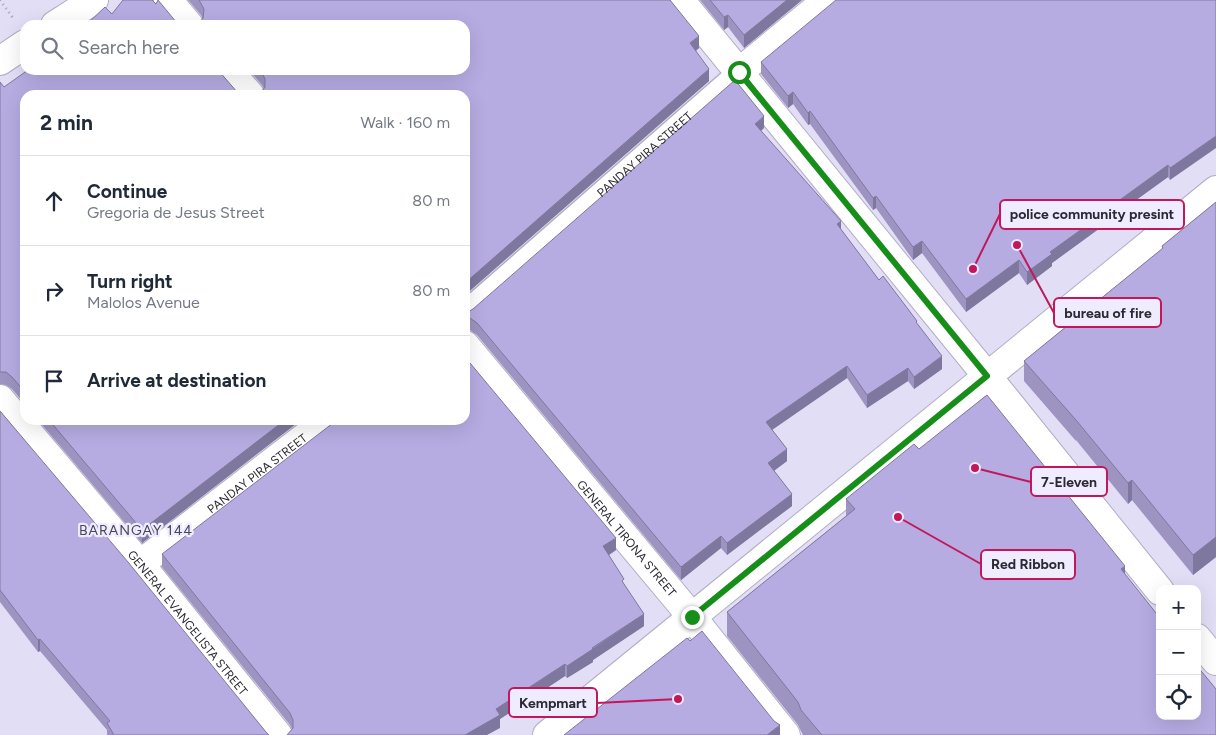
<!DOCTYPE html>
<meta charset="utf-8">
<style>
body{margin:0;font-family:Figtree,sans-serif;background:#f6f6f7;color:#1f2937}
.controls{position:absolute;right:15px;bottom:15px;display:grid;overflow:hidden;border-radius:10px;box-shadow:0 5px 20px #0002}
.controls button{width:45px;height:45px;display:grid;place-items:center;padding:0;border:0;border-bottom:1px solid #e0e1e3;background:#fff;color:#1f2937;font:25px sans-serif}
.stop{position:absolute;width:15px;height:15px;margin:-11px;border:4px solid #178e19;border-radius:50%;background:#fff}
.stop.end{background:#178e19;border-color:#fff;box-shadow:0 1px 5px #0008}
.list{margin:0;padding:0;list-style:none}
h2{display:flex;justify-content:space-between;align-items:center;height:65px;margin:0;padding:0 20px;font-size:21px}
h2 small{font-size:16px;font-weight:400;color:#747a83}
.list li{display:grid;grid-template-columns:32px 1fr auto;gap:15px;align-items:center;box-sizing:border-box;height:90px;padding:0 20px;border-top:1px solid #e0e1e3}
.list b{display:block;font-size:19px;white-space:nowrap}
.list p{margin:0;font-size:16px;white-space:nowrap;color:#747a83}
.list em{font-size:16px;font-style:normal;color:#747a83}
.icon{flex:none;width:28px;height:28px;fill:none;stroke:currentColor;stroke-width:2;stroke-linecap:round;stroke-linejoin:round}
.map{position:relative;flex:none;width:1216px;height:735px;overflow:hidden}
.search{position:absolute;background:#fff;box-shadow:0 5px 20px #0002;left:20px;top:20px;width:450px;height:55px;display:flex;align-items:center;gap:12px;box-sizing:border-box;padding:0 18px;border-radius:15px;color:#747a83;font-size:19px}
.panel{position:absolute;background:#fff;box-shadow:0 5px 20px #0002;left:20px;top:90px;width:450px;height:335px;border-radius:15px}
.map>svg:first-child{display:block}
.lines{fill:none;stroke-linecap:round;stroke-linejoin:round}
.pedestrian-casing{stroke:#b2aec4;stroke-width:24}
.minor-casing{stroke:#b2aec4;stroke-width:30}
.tertiary-casing{stroke:#b2aec4;stroke-width:30}
.path{stroke:#a2a0b2;stroke-width:3;stroke-dasharray:1 4;stroke-linecap:butt}
.pedestrian{stroke:#fff;stroke-width:21}
.minor{stroke:#fff;stroke-width:28}
.tertiary{stroke:#fff;stroke-width:28}
.wall{fill:#9d94c2}
.shaded-wall{fill:#7f789e}
.building{fill:#b6ace2;stroke:#7f789e}
.route{stroke:#178e19;stroke-width:6}
.labels{text-anchor:middle;dominant-baseline:central;stroke-width:4.5;stroke-linejoin:round;paint-order:stroke}
.street-label{font-size:12px;fill:#2b2a33;stroke:#efecff}
.neighbourhood-label{font-size:14px;letter-spacing:1px;fill:#494659;stroke:#efecff}
.leader{fill:none;stroke:#c2185b;stroke-width:2}
.callout-dot{fill:#c2185b;stroke:#efecff;stroke-width:2}
.callout{fill:#efecff;stroke:#c2185b;stroke-width:2}
.callout-label{font-size:14px;text-anchor:middle;font-weight:bold;fill:#2b2a33}
</style>
<div class="map">
<svg width="1216" height="735" viewBox="0 0 1216 735">
<rect width="100%" height="100%" fill="#e2def6"/>
<g class="lines">
<defs>
<g id="pedestrian">
<path id="s1" d="M465 312 739 72"/>
</g>
<g id="minor">
<path d="M168 0 189 25"/>
<path d="M55 25 94 0"/>
<path d="M0 61 25 44"/>
<path d="M228 70 250 95"/>
<path d="M739 72 827 0"/>
<path id="s2" d="M465 345 692 617 786 735"/>
<path id="s3" d="M0 399 140 564 278 735"/>
<path id="s4" d="M140 564 327 420"/>
</g>
<g id="tertiary">
<path d="M680 0 987 376 1160 591"/>
<path d="M1197 638 1216 661"/>
<path d="M547 735 1216 190"/>
</g>
</defs>
<use href="#pedestrian" class="pedestrian-casing"/>
<use href="#minor" class="minor-casing"/>
<use href="#tertiary" class="tertiary-casing"/>
<path class="path" d="M0 0 13 18"/>
<use href="#pedestrian" class="pedestrian"/>
<use href="#minor" class="minor"/>
<use href="#tertiary" class="tertiary"/>
</g>
<g class="wall">
<path d="M188 0H670L699 48 696 51 709 81 465 295V95H260L264 89 262 85 249 70H465L203 19 201 15Z"/>
<path d="M700 0H802L744 48 728 27 724 30Z"/>
<path d="M1216 0 1170 180 1168 177 1100 226V228L1052 263V266L1027 285 1019 273 966 312 922 253 913 260 876 208 873 210 810 124 808 125 793 104 788 108 761 74V62Z"/>
<path d="M0 82 4 87 25 95V404L12 389 6 385 0 384Z"/>
<path d="M764 128 761 131 841 230 879 280 917 324 942 369 914 389 908 381 867 408 847 378 772 430 787 461 774 471 792 506 727 555 721 548 681 580 477 335 470 330H465V312H468L473 309Z"/>
<path d="M1216 202V557L1193 575 1132 500 1128 504 1076 440V441L1024 381V361L1162 249V246Z"/>
<path d="M0 411 266 732 269 735H107V730L40 651 38 652 0 602Z"/>
<path d="M38 420H301L142 543Z"/>
<path d="M919 449 1125 574 1216 735H803L798 725 727 636V612L846 516V499Z"/>
<path d="M616 550 609 555 624 584 644 626 593 660V662L567 678 565 676 500 719V728L292 729 290 725 162 567V554Z"/>
</g>
<g class="shaded-wall">
<path d="M787 0H802L744 48V35Z"/>
<path d="M728 15V27L724 30V17Z"/>
<path d="M699 36V48L690 55V43Z"/>
<path d="M709 69V81L465 295V283Z"/>
<path d="M793 92V104L788 108V96Z"/>
<path d="M810 111V124L808 125V113Z"/>
<path d="M764 116V128L755 136V124Z"/>
<path d="M1216 136V148L1170 180V168Z"/>
<path d="M1168 165V177L1100 226V228L1052 263V266L1027 285V272L1050 252 1099 215Z"/>
<path d="M876 196V208L873 210V198Z"/>
<path d="M841 221V234L837 224Z"/>
<path d="M922 241V253L913 260V247Z"/>
<path d="M1019 260V273L966 312V299Z"/>
<path d="M942 356V369L914 389V377Z"/>
<path d="M847 366V378L766 434V422Z"/>
<path d="M908 368V381L867 408V395Z"/>
<path d="M285 420H301L142 543V530Z"/>
<path d="M787 449V461L768 475V463Z"/>
<path d="M1132 480V500L1128 504V483Z"/>
<path d="M792 494V506L727 555V543Z"/>
<path d="M721 536V548L681 580V567Z"/>
<path d="M1216 537V557L1193 575V555Z"/>
<path d="M616 538V550L603 559V546Z"/>
<path d="M1125 566V590L1121 569Z"/>
<path d="M644 614V626L593 660V662L567 678V666Z"/>
<path d="M40 639V651L38 652V640Z"/>
<path d="M565 664V676L500 719V728L487 735H465L496 709Z"/>
<path d="M780 725V735H767Z"/>
</g>
<g class="building">
<path d="M123 0H152L156 4 158 0 177 23 180 25H86L105 7 112 14Z"/>
<path d="M199 0H670L699 36 690 43 709 69 465 283V95H259L265 87V79L262 73 260 70H465V25H198L203 18 204 9Z"/>
<path d="M710 0H787L744 35 728 15 724 17Z"/>
<path d="M836 0H1216V136L1170 168 1168 165 1099 215 1100 216 1050 252 1052 254 1027 272 1019 260 966 299 922 241 913 247 876 196 873 198 810 111 808 113 793 92 788 96 761 62Z"/>
<path d="M28 70H218L238 93 241 95H25V392L12 377 6 372H0V82L4 87Z"/>
<path d="M735 80 764 116 755 124 841 221 837 224 879 280 883 276 917 321 916 322 942 356 914 377 908 368 867 395 847 366 766 422 787 449 768 463 792 494 727 543 721 536 681 567 477 323 470 318H465V312H468L473 309Z"/>
<path d="M1216 202V537L1193 555 1132 480 1128 483 1076 420 1024 361 1163 248 1162 246Z"/>
<path d="M465 357 616 538 603 546 624 579 622 581 644 614 592 648 593 649 567 666 565 664 496 709 500 715 465 735H287L293 728V720L290 713 162 554 337 420H465Z"/>
<path d="M987 395 1125 566 1121 569 1160 618V716H1197V666L1216 689V735H822L801 710 798 702 727 612 855 509 846 499 914 444 919 449Z"/>
<path d="M0 411 128 562 266 732 269 735H114L107 723 110 721 40 639 38 640 0 590Z"/>
<path d="M49 420H285L142 530Z"/>
<path d="M702 631 774 721 780 725 767 735H564L687 638 690 641Z"/>
</g>
<g class="lines">
<path class="route" d="M692 617 987 376 739 72"/>
</g>
<g class="labels">
<g class="street-label">
<text stroke="none"><textPath href="#s1" startOffset="239">PANDAY PIRA STREET</textPath></text>
<text stroke="none"><textPath href="#s4" startOffset="148">PANDAY PIRA STREET</textPath></text>
<text stroke="none"><textPath href="#s2" startOffset="252">GENERAL TIRONA STREET</textPath></text>
<text stroke="none"><textPath href="#s3" startOffset="292">GENERAL EVANGELISTA STREET</textPath></text>
</g>
<g class="neighbourhood-label">
<text x="136" y="530">BARANGAY 144</text>
</g>
</g>
<path class="leader" d="M973 269L1000 214M1017 245L1054 313M975 468L1031 482M898 517L981 564M678 699L597 703"/>
<g class="callout-dot">
<circle cx="973" cy="269" r="5"/>
<circle cx="1017" cy="245" r="5"/>
<circle cx="975" cy="468" r="5"/>
<circle cx="898" cy="517" r="5"/>
<circle cx="678" cy="699" r="5"/>
</g>
<g class="callout">
<rect x="1000" y="200" width="184" height="29" rx="5"/>
<rect x="1054" y="298" width="107" height="29" rx="5"/>
<rect x="1031" y="467" width="76" height="29" rx="5"/>
<rect x="981" y="550" width="94" height="29" rx="5"/>
<rect x="509" y="688" width="88" height="29" rx="5"/>
</g>
<g class="callout-label">
<text x="1092" y="219">police community presint</text>
<text x="1108" y="318">bureau of fire</text>
<text x="1069" y="487">7-Eleven</text>
<text x="1028" y="569">Red Ribbon</text>
<text x="553" y="708">Kempmart</text>
</g>
</svg>
<div class="controls">
<button>+</button>
<button>−</button>
<button><svg class="icon" aria-label="locate" viewBox="0 0 24 24"><circle cx="12" cy="12" r="6"/><path d="M12 2v4M12 18v4M2 12h4M18 12h4"/></svg></button>
</div>
<div class="stop" style="left:739px;top:72px"></div>
<div class="stop end" style="left:692px;top:617px"></div>
<div class="search"><svg class="icon" aria-label="search" viewBox="0 0 24 24"><circle cx="10" cy="10" r="6"/><path d="M15 15l6 6"/></svg>Search here</div>
<section class="panel">
<h2>2 min<small>Walk · 160 m</small></h2>
<ul class="list">
<li><svg class="icon" aria-label="ahead" viewBox="0 0 24 24"><path d="M12 20V5M6 11l6-6 6 6"/></svg><div><b>Continue</b><p>Gregoria de Jesus Street</p></div><em>80 m</em></li>
<li><svg class="icon" aria-label="right" viewBox="0 0 24 24"><path d="M7 20v-9h11M14 6l5 5-5 5"/></svg><div><b>Turn right</b><p>Malolos Avenue</p></div><em>80 m</em></li>
<li><svg class="icon" aria-label="arrive" viewBox="0 0 24 24"><path d="M6 21V4h12l-3 4 3 4H6"/></svg><div><b>Arrive at destination</b></div></li>
</ul>
</section>
</div>
